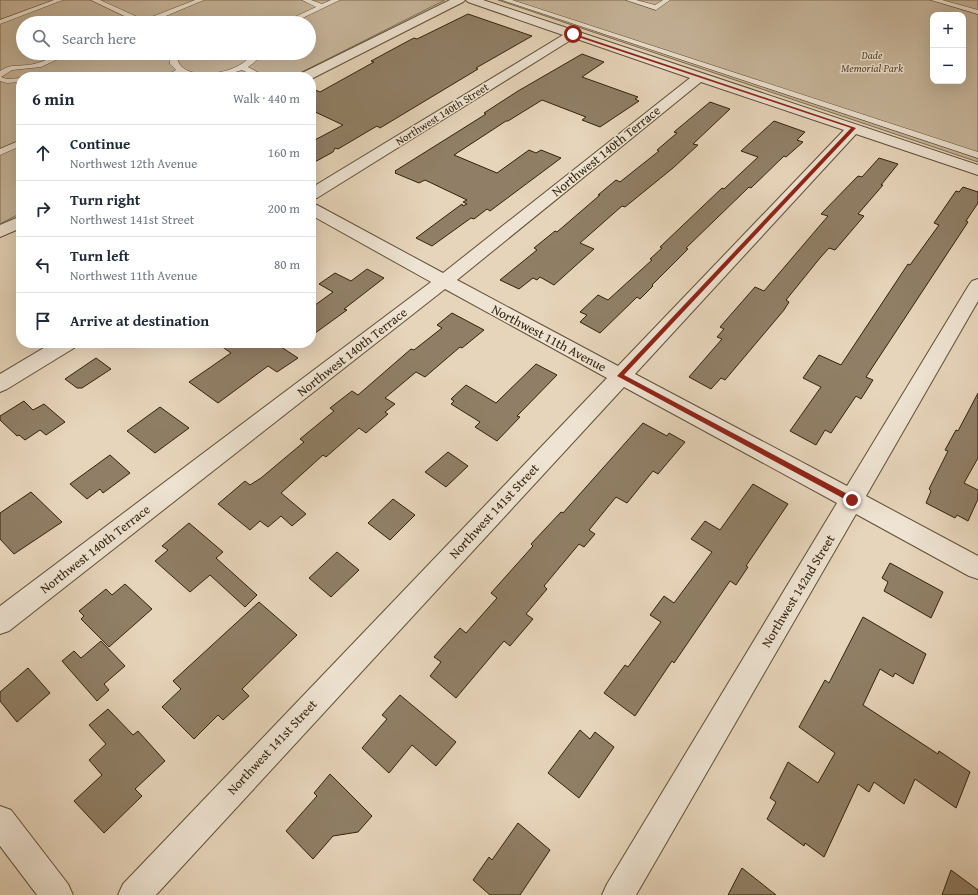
<!DOCTYPE html>
<meta charset="utf-8">
<style>
body{margin:0;font-family:"Gentium Book Plus",serif;background:#f2f2f3;color:#1f2937}
.controls{position:absolute;right:12px;top:12px;display:grid;overflow:hidden;border-radius:8px;box-shadow:0 4px 16px #0002}
.controls button{width:36px;height:36px;display:grid;place-items:center;padding:0;border:0;border-bottom:1px solid #e0e1e3;background:#fff;color:#1f2937;font:20px sans-serif}
.stop{position:absolute;width:12px;height:12px;margin:-9px;border:3px solid #8f2418;border-radius:50%;background:#fff}
.stop.end{background:#8f2418;border-color:#fff;box-shadow:0 1px 4px #0008}
.list{margin:0;padding:0;list-style:none}
h2{display:flex;justify-content:space-between;align-items:center;height:52px;margin:0;padding:0 16px;font-size:17px}
h2 small{font-size:13px;font-weight:400;color:#747a83}
.list li{display:grid;grid-template-columns:26px 1fr auto;gap:12px;align-items:center;box-sizing:border-box;height:56px;padding:0 16px;border-top:1px solid #e0e1e3}
.list b{display:block;font-size:15px;white-space:nowrap}
.list p{margin:0;font-size:13px;white-space:nowrap;color:#747a83}
.list em{font-size:13px;font-style:normal;color:#747a83}
.icon{flex:none;width:22px;height:22px;fill:none;stroke:currentColor;stroke-width:2;stroke-linecap:round;stroke-linejoin:round}
.map{position:relative;flex:none;width:978px;height:895px;overflow:hidden}
.search{position:absolute;background:#fff;box-shadow:0 4px 16px #0002;left:16px;top:16px;width:300px;height:44px;display:flex;align-items:center;gap:10px;box-sizing:border-box;padding:0 14px;border-radius:22px;color:#747a83;font-size:15px}
.panel{position:absolute;background:#fff;box-shadow:0 4px 16px #0002;left:16px;top:72px;width:300px;height:276px;border-radius:16px}
.map>svg:first-child{display:block}
.green{fill:#c8b79d;stroke:#7d6c54;fill-rule:evenodd}
.building{fill:#907f66;stroke:#32220a}
.lines{fill:none;stroke-linecap:round;stroke-linejoin:round}
.lane-casing{stroke:#5f4f36;stroke-width:1}
.street-casing{stroke:#5f4f36;stroke-width:2}
.lane{fill:#efe4d3;fill-rule:evenodd}
.street{fill:#efe4d3;fill-rule:evenodd}
.route{fill:#8f2418}
.labels{text-anchor:middle;dominant-baseline:central;stroke-width:3;stroke-linejoin:round;paint-order:stroke}
.far-park-label{font-size:11px;font-style:italic;fill:#58472f;stroke:#efe4d3}
.far-street-label{font-size:11px;fill:#32220a;stroke:#efe4d3}
.street-label{font-size:13px;fill:#32220a;stroke:#efe4d3}
</style>
<div class="map">
<svg width="978" height="895" viewBox="0 0 978 895">
<rect width="100%" height="100%" fill="#e7d5bb"/>
<filter id="stains"><feTurbulence type="fractalNoise" baseFrequency=".005" numOctaves="4"/><feColorMatrix values="0 0 0 0 .2 0 0 0 0 .09 0 0 0 0 .02 0 0 0 .5 -.17"/></filter>
<radialGradient id="worn" r=".72"><stop offset=".6" stop-color="#630" stop-opacity="0"/><stop offset="1" stop-color="#630" stop-opacity=".3"/></radialGradient>
<g class="green">
<path d="M0 0H445L292 77H21V213L0 224ZM23 23H309V53H23Z"/>
<path d="M498 0H978V162ZM933 15H963V81H933Z"/>
</g>
<g class="building">
<path d="M468 14 532 36 476 68 478 69 380 128 377 126 338 149 335 148 333 152 311 164V142L343 125 311 110V88L320 92 374 62 371 61 410 40 414 38 417 39Z"/>
<path d="M582 54 604 62 582 77 638 97 635 99 639 101 600 127 582 120 586 117 542 100 508 121H506L454 155 497 173 529 150 536 153 541 150 561 158 490 211 487 209 474 219 471 218 432 246 416 238 462 204 463 206 467 204 463 202 467 200 425 180 419 183 395 173 396 172 395 171 486 114 484 113 518 91Z"/>
<path d="M710 102 730 109 693 144 698 145 673 168 625 207 622 206 580 243 594 249 554 285 540 277 537 280 533 278 519 289 500 280 537 250 534 248 555 231 557 232 600 195H598L616 180 620 182 659 151 657 150 677 133 674 132Z"/>
<path d="M774 121 805 132 797 140 803 142 786 157 784 156 751 188 749 187 686 248 688 249 652 285 653 286 640 299 637 297 600 333 580 322 587 315 580 312 598 295 608 300 652 260 650 259 662 248 660 247 722 188 724 189 758 157 741 151Z"/>
<path d="M879 158 898 164 881 185H883L858 214 864 216 835 250 829 248 820 258 786 300 789 302 784 310 725 380 721 378 711 389 689 377 722 339 717 337 724 329 720 327 755 287 764 291 828 216 821 214 858 176 862 177Z"/>
<path d="M963 187 978 192V203L966 221 968 222 866 377 873 380 861 399 856 396 831 433 825 430 816 445 790 431 821 387 803 378 819 355 841 365 908 264 910 265 939 225 934 223 956 191 959 192Z"/>
<path d="M367 269 384 278 344 309 347 310 311 336V308L333 292 319 284 335 273 351 281Z"/>
<path d="M452 313 484 330 462 348 460 347 425 377 416 372 385 398 395 404 385 412 388 414 366 433 359 428 326 457 323 455 281 493 306 514 292 526 281 516 268 527 260 521 250 530 218 504 245 481 250 485 261 478 304 442 300 439 334 411 330 408 352 391 358 395 411 349 414 350 442 328 437 325Z"/>
<path d="M217 343H275L298 358 277 372 268 366 218 403 189 382 231 353Z"/>
<path d="M96 358 111 369 82 388H77L65 379Z"/>
<path d="M536 364 557 375 517 416 520 417 497 441 475 427 480 422 451 404 454 401 451 399 466 385 496 403Z"/>
<path d="M978 393V458L964 483 978 490V499L968 521 957 515 955 518 926 503 931 491 929 489 948 451 945 450 956 430 958 431Z"/>
<path d="M24 401 33 410 44 404 65 422 46 435 40 430 25 440 19 435 17 436 0 420V416Z"/>
<path d="M160 407 189 428 155 453 127 431Z"/>
<path d="M643 423 667 436 669 433 685 442 658 474 653 471 627 503 616 497 589 530 595 534 584 547 579 544 544 586 547 589 526 614 533 619 510 646 504 641 456 698 430 676 441 662 434 657 460 628 466 633 497 598 491 593 533 546 531 544 561 512 563 513Z"/>
<path d="M448 452 468 466 446 487 425 472Z"/>
<path d="M110 455 130 473 103 493 100 489 87 499 70 484Z"/>
<path d="M753 484 788 504 746 566 748 567 736 585 730 581 674 663 672 661 635 716 604 693 625 665 628 667 661 622 650 615 664 596 674 603 712 552 691 539 705 521 720 530Z"/>
<path d="M31 492 62 522 14 554 0 539V513Z"/>
<path d="M393 499 415 515 390 540 368 523Z"/>
<path d="M189 523 223 552 216 558 257 595 245 607 210 575 190 592 155 561 168 550 162 546Z"/>
<path d="M337 552 359 570 331 597 309 578Z"/>
<path d="M890 563 943 592 931 618 884 591 888 582 882 578Z"/>
<path d="M125 584 152 609 109 647 81 619 84 616 79 611 106 589 112 595Z"/>
<path d="M259 602 297 635 242 689 249 696 223 720 218 715 194 739 162 707 181 689 173 681Z"/>
<path d="M863 617 926 654 913 684 895 673 893 677 880 669 863 705 938 754 939 751 970 772 956 808 915 779 904 804 874 782 869 792 858 784 824 857 805 843 804 846 767 819 776 802 770 798 788 762 818 783 835 753 799 727 825 680 829 683Z"/>
<path d="M101 641 125 666 104 684 109 690 97 701 62 661 74 651 81 658Z"/>
<path d="M28 668 50 693 17 722 0 701V692Z"/>
<path d="M400 695 456 742 436 766 412 745 389 773 362 748 387 719 382 715Z"/>
<path d="M108 709 133 735 138 731 165 761 135 789 142 796 104 833 74 801 102 775 89 760 106 744 89 725Z"/>
<path d="M580 730 590 739 595 732 614 747 579 798 548 773Z"/>
<path d="M330 774 372 816 358 832 333 836 313 859 286 831 317 796 314 793Z"/>
<path d="M518 823 550 850 520 895H490L473 880 489 857 492 860Z"/>
<path d="M742 868 776 895H728Z"/>
<path d="M951 870 978 890V895H942Z"/>
</g>
<g class="lines">
<defs>
<g id="lane">
<path d="M54 0H63L0 24V20Z"/>
<path d="M91 0H100L144 20 195 0H204L149 23H139Z"/>
<path d="M302 0H311L322 4 331 0H340L292 23H282L316 7Z"/>
<path d="M502 0H512L978 152V158Z"/>
<path d="M626 0H636L655 5 663 0H670L656 10Z"/>
<path d="M931 0H942L978 10V14Z"/>
<path d="M60 53H71L41 67 12 70 1 77 7 79 21 78V82L7 83 0 81V71C11 63 22 67 34 64 43 62 52 57 60 53Z"/>
<path d="M173 53H181L177 57C180 79 216 75 231 69 240 66 248 60 254 53H262L255 62 248 67 267 77H257L242 70 219 77H192L181 74 174 77H163L176 70 170 64 169 57Z"/>
<path d="M21 140V146L0 155V149Z"/>
</g>
<g id="street">
<path d="M450 0H465L463 2 311 79V77H298L300 74Z"/>
<path d="M466 0H483L978 165V175L856 134 635 374 847 486 969 285 972 281 978 279V301L866 496 978 556V579L969 576 856 514 636 895H602L607 884 837 503 624 387 156 895H118L123 884 607 378 445 289 9 631 0 634V606L431 282 311 215V203L317 205 443 273 690 78 574 38 317 198 311 200V188L563 35 468 2ZM701 82 844 130 618 366 457 280Z"/>
<path d="M21 216V228L0 237V225Z"/>
<path d="M52 343H77L74 348 7 389 0 392V374Z"/>
<path d="M0 806 11 810 68 884 73 895H37L0 846Z"/>
</g>
</defs>
<use href="#lane" class="lane-casing"/>
<use href="#street" class="street-casing"/>
<use href="#lane" class="lane"/>
<use href="#street" class="street"/>
</g>
<path class="route" d="M572 33 856 128 624 375 855 498V502H850L617 376 851 128 572 35Z"/>
<g class="labels">
<g class="far-park-label">
<text x="872" y="55">Dade<tspan x="872" dy="13">Memorial Park</tspan></text>
</g>
<g class="far-street-label">
<text transform="translate(442 114) rotate(-32)">Northwest 140th Street</text>
</g>
<g class="street-label">
<text transform="translate(606 151) rotate(-39)">Northwest 140th Terrace</text>
<text transform="translate(549 338) rotate(28)">Northwest 11th Avenue</text>
<text transform="translate(352 352) rotate(-38)">Northwest 140th Terrace</text>
<text transform="translate(494 511) rotate(-47)">Northwest 141st Street</text>
<text transform="translate(95 549) rotate(-38)">Northwest 140th Terrace</text>
<text transform="translate(798 591) rotate(-59)">Northwest 142nd Street</text>
<text transform="translate(272 747) rotate(-47)">Northwest 141st Street</text>
</g>
</g>
<rect width="100%" height="100%" filter="url(#stains)"/>
<rect width="100%" height="100%" fill="url(#worn)"/>
</svg>
<div class="controls">
<button>+</button>
<button>−</button>
</div>
<div class="stop" style="left:573px;top:34px"></div>
<div class="stop end" style="left:852px;top:500px"></div>
<div class="search"><svg class="icon" aria-label="search" viewBox="0 0 24 24"><circle cx="10" cy="10" r="6"/><path d="M15 15l6 6"/></svg>Search here</div>
<section class="panel">
<h2>6 min<small>Walk · 440 m</small></h2>
<ul class="list">
<li><svg class="icon" aria-label="ahead" viewBox="0 0 24 24"><path d="M12 20V5M6 11l6-6 6 6"/></svg><div><b>Continue</b><p>Northwest 12th Avenue</p></div><em>160 m</em></li>
<li><svg class="icon" aria-label="right" viewBox="0 0 24 24"><path d="M7 20v-9h11M14 6l5 5-5 5"/></svg><div><b>Turn right</b><p>Northwest 141st Street</p></div><em>200 m</em></li>
<li><svg class="icon" aria-label="left" viewBox="0 0 24 24"><path d="M17 20v-9H6M10 6l-5 5 5 5"/></svg><div><b>Turn left</b><p>Northwest 11th Avenue</p></div><em>80 m</em></li>
<li><svg class="icon" aria-label="arrive" viewBox="0 0 24 24"><path d="M6 21V4h12l-3 4 3 4H6"/></svg><div><b>Arrive at destination</b></div></li>
</ul>
</section>
</div>
